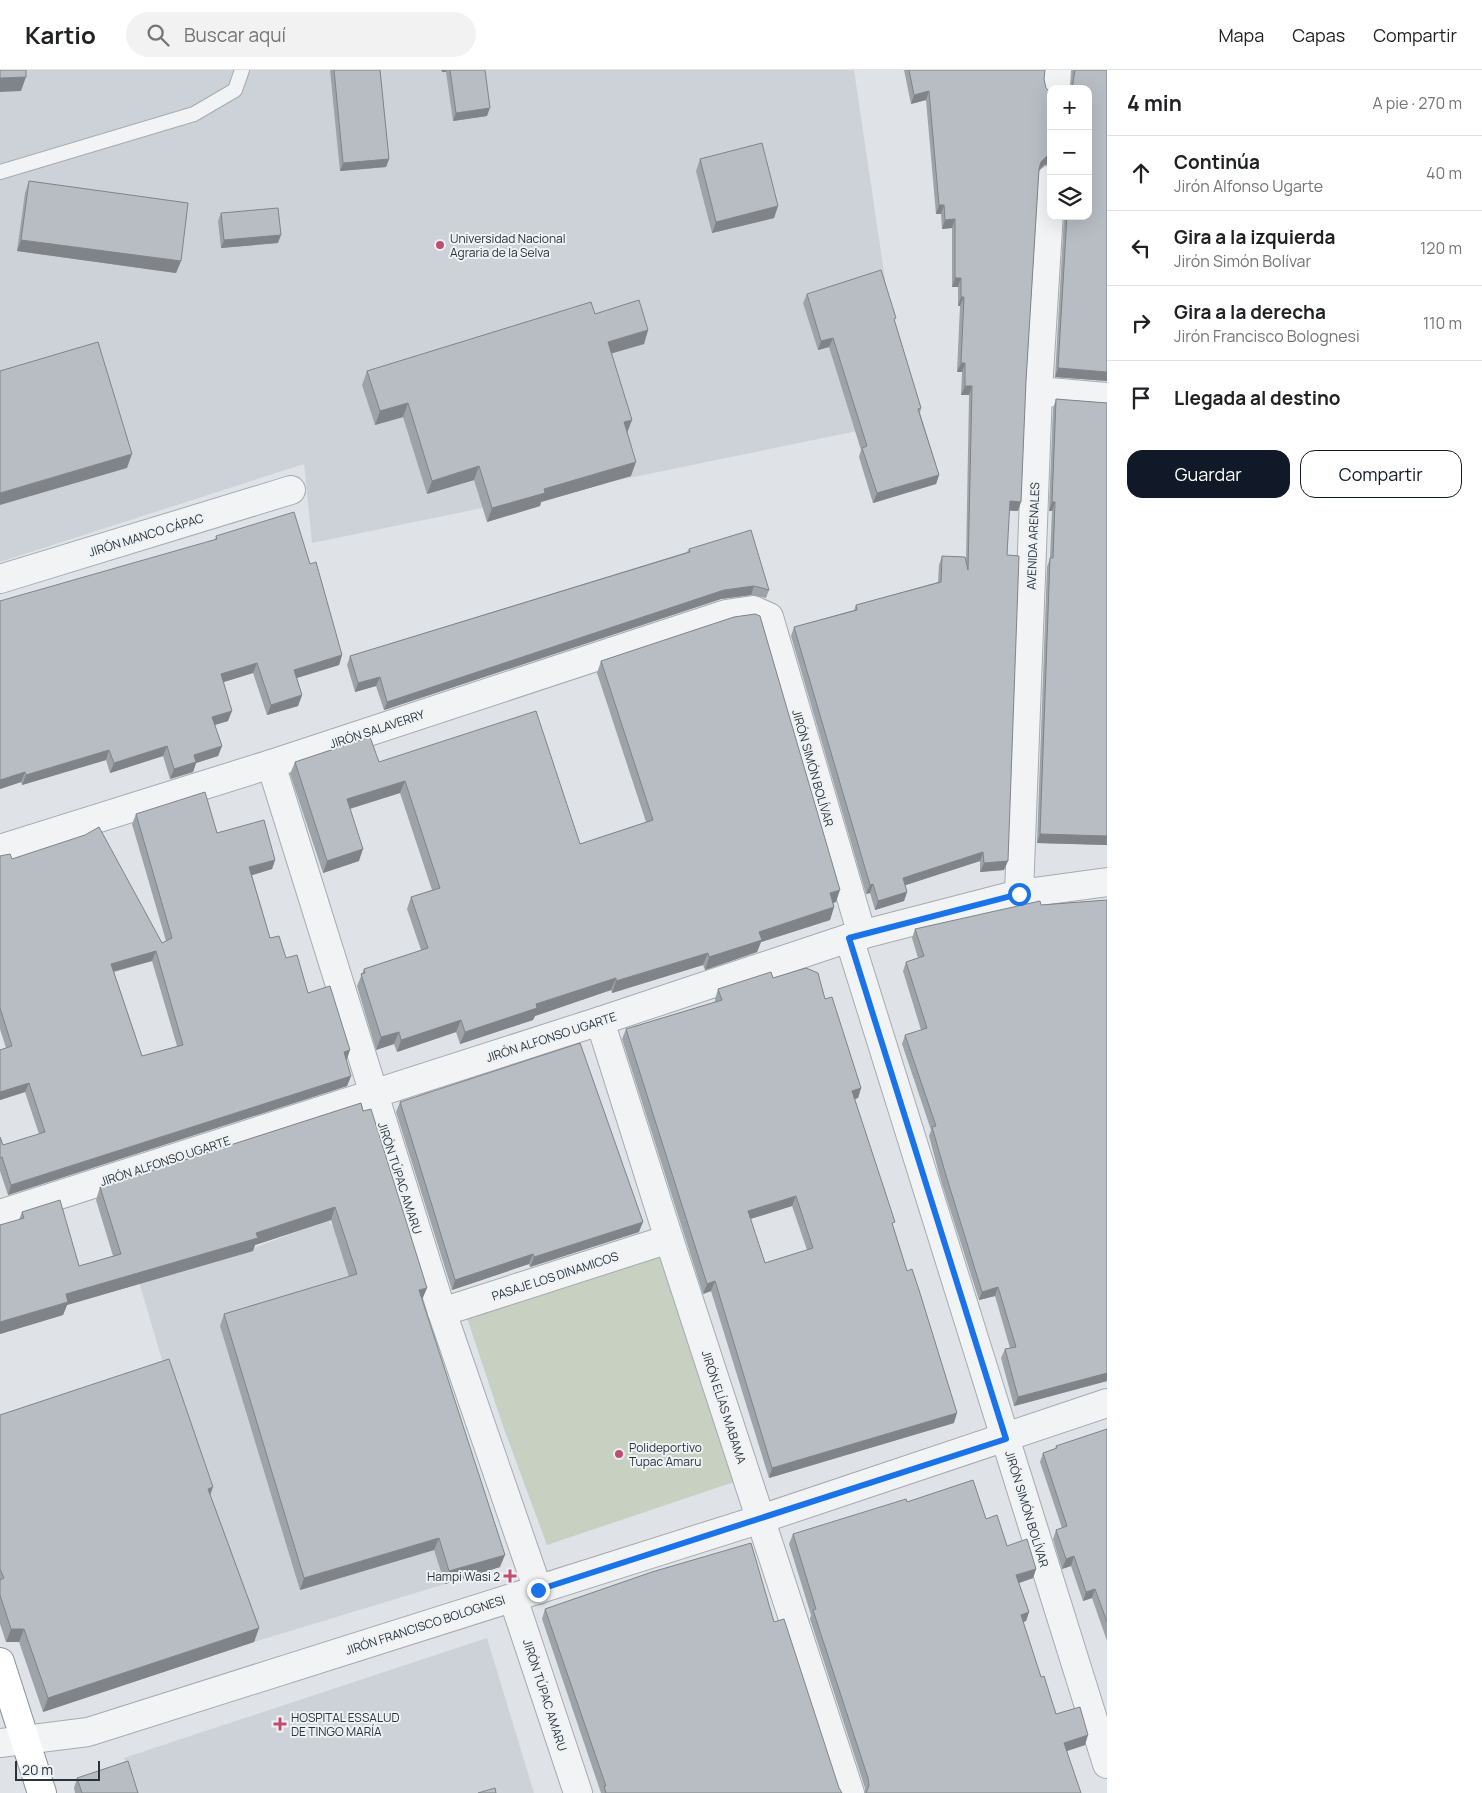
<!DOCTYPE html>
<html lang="es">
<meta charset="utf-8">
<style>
body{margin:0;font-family:Manrope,sans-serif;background:#f2f2f2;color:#202124}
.controls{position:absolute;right:15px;top:15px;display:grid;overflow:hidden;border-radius:10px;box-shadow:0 5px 20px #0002}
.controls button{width:45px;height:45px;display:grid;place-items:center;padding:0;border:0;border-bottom:1px solid #e0e0e0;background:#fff;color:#202124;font:25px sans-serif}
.scale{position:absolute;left:15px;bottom:12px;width:85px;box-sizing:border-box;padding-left:5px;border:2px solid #29333c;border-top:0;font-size:14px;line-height:18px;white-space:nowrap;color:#29333c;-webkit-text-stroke:4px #eef2f5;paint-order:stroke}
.stop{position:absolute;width:15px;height:15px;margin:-11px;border:4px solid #1a73e8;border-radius:50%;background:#fff}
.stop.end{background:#1a73e8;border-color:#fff;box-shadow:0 1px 5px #0008}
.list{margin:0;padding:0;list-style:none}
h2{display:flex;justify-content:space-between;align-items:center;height:65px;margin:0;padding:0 20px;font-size:21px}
h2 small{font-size:16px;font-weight:400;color:#757577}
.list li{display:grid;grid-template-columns:32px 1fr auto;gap:15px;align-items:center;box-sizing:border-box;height:75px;padding:0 20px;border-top:1px solid #e0e0e0}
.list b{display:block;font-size:19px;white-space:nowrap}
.list p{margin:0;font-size:16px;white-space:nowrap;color:#757577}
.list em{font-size:16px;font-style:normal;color:#757577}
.actions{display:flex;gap:10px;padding:15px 20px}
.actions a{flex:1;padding:11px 0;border:1px solid #111827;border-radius:15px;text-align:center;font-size:18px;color:#111827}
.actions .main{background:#111827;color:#fff}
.icon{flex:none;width:28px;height:28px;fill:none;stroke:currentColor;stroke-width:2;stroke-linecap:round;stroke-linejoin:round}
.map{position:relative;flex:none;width:1107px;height:1723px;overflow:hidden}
header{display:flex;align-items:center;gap:30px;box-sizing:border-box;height:70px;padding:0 25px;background:#fff;border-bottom:1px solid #e0e0e0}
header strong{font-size:24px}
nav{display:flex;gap:28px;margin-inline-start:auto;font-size:18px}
.search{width:350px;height:45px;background:#f2f2f2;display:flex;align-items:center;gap:12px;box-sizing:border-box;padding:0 18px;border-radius:28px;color:#757577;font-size:19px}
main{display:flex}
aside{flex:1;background:#fff}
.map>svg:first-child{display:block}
.built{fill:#cdd2d8}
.green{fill:#c7d0c1}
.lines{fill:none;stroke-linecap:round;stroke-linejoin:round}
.service-casing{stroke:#a5abb0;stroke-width:16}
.minor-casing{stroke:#a5abb0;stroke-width:30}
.trunk-casing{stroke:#88929c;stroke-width:30}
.service{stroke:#f1f3f5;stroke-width:14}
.minor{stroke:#f1f3f5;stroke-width:28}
.trunk{stroke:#fff;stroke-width:28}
.wall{fill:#9da3a8;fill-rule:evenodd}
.shaded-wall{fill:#808488}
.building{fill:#b7bdc3;stroke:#808488;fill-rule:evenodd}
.route{stroke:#1a73e8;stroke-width:6}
.poi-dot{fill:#c24e6f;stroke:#eef2f5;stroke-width:2}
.labels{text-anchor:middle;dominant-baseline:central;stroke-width:4;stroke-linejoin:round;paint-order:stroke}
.poi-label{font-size:12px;fill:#29333c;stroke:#eef2f5;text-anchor:start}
.street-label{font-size:12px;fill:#29333c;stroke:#eef2f5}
</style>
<header>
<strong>Kartio</strong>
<div class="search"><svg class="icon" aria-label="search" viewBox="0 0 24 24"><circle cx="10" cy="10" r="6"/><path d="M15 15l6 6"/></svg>Buscar aquí</div>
<nav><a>Mapa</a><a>Capas</a><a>Compartir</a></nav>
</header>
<main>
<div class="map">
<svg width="1107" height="1723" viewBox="0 0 1107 1723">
<rect width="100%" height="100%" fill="#dfe3e7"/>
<g class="built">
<path d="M0 0H854L906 351 312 473 304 394 0 492Z"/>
<path d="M328 1150 351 1179 445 1514 254 1572 188 1378 139 1212 259 1176Z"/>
<path d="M487 1568 534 1723H136L124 1688Z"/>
</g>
<path class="green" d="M656 1172 734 1412 547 1475 503 1356 463 1236Z"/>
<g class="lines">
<defs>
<path id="service" d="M0 102 194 44 235 20 242 0"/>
<g id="minor">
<path d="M1056 19 1057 0"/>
<path d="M1038 321 1107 327"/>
<path d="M0 509 291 420"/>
<path d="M271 694 442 1242 538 1520"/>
<path d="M0 779 271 694 726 544 753 540 769 547 862 865"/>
<path d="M1019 824 1038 321 1051 109"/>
<path d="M849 868 1107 1694"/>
<path d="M600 951 669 1169 850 1723"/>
<path d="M0 1144 600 951 849 868 1019 824 1107 812"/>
<path d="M442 1242 669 1169"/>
<path d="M513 1528 578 1723"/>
<path d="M0 1673 88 1662 761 1449 1107 1333"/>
</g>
<path id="trunk" d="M0 1592 42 1723"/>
</defs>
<use href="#service" class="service-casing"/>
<use href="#minor" class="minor-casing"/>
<use href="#trunk" class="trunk-casing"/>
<use href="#service" class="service"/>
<use href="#minor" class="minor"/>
<use href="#trunk" class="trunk"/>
</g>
<g class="wall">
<path d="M330 0H380L389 89 386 97 340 101Z"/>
<path d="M441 0H485L487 46 453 51 446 2H442Z"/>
<path d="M904 0H1045L1044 9V95L1039 100 1018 441H1009L1007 485 1004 800 980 802V791L905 815 907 822 904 831 875 840 870 823 866 824 791 566 794 557 854 540 856 535 938 512 939 495 942 486 966 491 969 325H961L962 302H957L960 236H958V217H952V158L942 159 941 144H936L926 30 911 34Z"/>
<path d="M1072 0H1107V311L1055 307 1064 146H1088V19H1070Z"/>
<path d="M700 89 778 136 774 148 712 163 696 101Z"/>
<path d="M29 111 181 191 176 203 17 181 25 123Z"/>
<path d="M221 143 278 173 221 178 218 151Z"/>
<path d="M807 224 895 252 921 338 920 343 939 405 936 414 873 433 859 387 861 380 829 277 818 280 803 233Z"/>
<path d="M595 244 648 260 644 274 611 283 627 362 631 406 541 432 540 436 487 452 474 410 427 424 403 347 375 355 362 315 367 301Z"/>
<path d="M1056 329 1107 333V775L1037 773 1047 497 1050 488 1052 441H1049L1053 338Z"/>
<path d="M216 466 310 494 342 585 339 595 297 608 302 625 298 636 267 645 253 603 224 612 228 651 215 655 222 676 218 686 196 693 193 702 170 709 163 686 110 703 106 690 22 715 21 712 0 719 215 470Z"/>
<path d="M689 479 769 520 766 528 751 525 721 529 384 640 376 616 355 622 347 595 350 586 687 482Z"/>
<path d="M601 591 836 832 833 833 834 837 830 850 761 872 757 882 705 900 703 895 612 923 611 920 535 946 533 950 460 974 456 962 397 982 394 974 376 980 357 916 364 899 421 880 407 839 411 827 432 820 400 723 350 739 359 791 323 803 290 704 295 692H379L580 774 646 752 597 603Z"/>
<path d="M136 744 217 763 275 790 272 799 252 805 270 868 286 888 308 923 347 989 346 990 351 1006 347 1016 8 1125 0 1101V1067L3 1075 39 1064 25 1022 0 1030V980L6 978 0 959V786L12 789 162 873 166 871 132 754ZM152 891 177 976 142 986 114 902Z"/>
<path d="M1107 830V1311L1014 1336 1001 1288 1005 1279 1010 1278 995 1226 979 1230 941 1111 929 1066 931 1060 902 974 905 965 921 960 903 901 906 892 918 888 912 868 915 859 1041 835Z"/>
<path d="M773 908 825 929 861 1018 858 1028 855 1029 893 1157 954 1353 769 1408 711 1221 703 1224 622 969 626 959 715 932V929L718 919ZM792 1136 807 1180 765 1193 750 1149Z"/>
<path d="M400 1032 639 1162 530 1197 529 1194 452 1220 396 1042Z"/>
<path d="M361 1033 422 1229 500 1497 445 1514 434 1480 300 1520 220 1256 224 1244 349 1207 331 1150 255 1175 253 1181 67 1235 63 1245 0 1264V1155L19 1150 22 1142 79 1196 113 1186 96 1130 100 1117Z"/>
<path d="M0 1345 210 1424 259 1558 254 1572 43 1642 19 1572H6L0 1554Z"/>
<path d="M1107 1359V1571L1092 1528 1083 1531 1071 1496 1062 1499 1053 1469 1056 1460 1062 1458 1040 1392 1043 1383 1055 1379 1056 1376Z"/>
<path d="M907 1432 986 1449 1007 1476 1036 1499 1033 1508 1019 1513 1029 1542 1026 1551 1023 1552 1041 1607 1056 1644 1085 1675 1067 1681 865 1723V1718L810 1549 811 1545 789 1474 793 1464Z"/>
<path d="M545 1539 774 1552 839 1718 842 1723H601L542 1549Z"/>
<path d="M77 1708 138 1723H75L74 1718Z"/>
</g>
<g class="shaded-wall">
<path d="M442 0H447L446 2H442Z"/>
<path d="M26 7 21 21 0 22V8Z"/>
<path d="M929 21 926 30 911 34 914 25Z"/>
<path d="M490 38 487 46 453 51 456 43Z"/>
<path d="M1047 86H1051V94L1044 95 1038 101 1041 92Z"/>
<path d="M389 89 386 97 340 101 343 93Z"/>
<path d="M939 135H944L941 144H936Z"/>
<path d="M778 136 774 148 712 163 716 152Z"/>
<path d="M955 149 952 158 942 159 945 150Z"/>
<path d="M281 165 278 173 221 178 224 170Z"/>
<path d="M21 170 181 191 176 203 17 181Z"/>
<path d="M955 208H961L958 217H952Z"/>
<path d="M961 227H964L960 236H958Z"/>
<path d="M648 260 644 274 603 286 608 272Z"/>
<path d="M833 268 829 277 818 280 821 271Z"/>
<path d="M961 293H965L962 302H957Z"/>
<path d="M1058 298 1107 302V311L1055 307Z"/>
<path d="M965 316H972L969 325H961Z"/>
<path d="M408 333 403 347 375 355 380 341Z"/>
<path d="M632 350 627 363 624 352Z"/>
<path d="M132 384 127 398 0 435V423Z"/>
<path d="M636 392 631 406 541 432 540 436 487 452 492 438 544 419Z"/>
<path d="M479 396 474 410 427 424 432 411Z"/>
<path d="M939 405 936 414 873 433 877 423Z"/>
<path d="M1010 431 1021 432 1018 441 1006 440Z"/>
<path d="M1052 432H1055L1052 441H1049Z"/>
<path d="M754 516 751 525 721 529 384 640 387 632 724 520Z"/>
<path d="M342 585 339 595 290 610 294 600Z"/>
<path d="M257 593 253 603 217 614 221 604Z"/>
<path d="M380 607 376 616 355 622 358 613Z"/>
<path d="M302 625 298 636 267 645 271 635Z"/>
<path d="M232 641 228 651 208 657 212 647Z"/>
<path d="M167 676 163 686 110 703 114 693Z"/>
<path d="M222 676 218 686 196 693 193 702 170 709 174 699 194 685Z"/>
<path d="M109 680 106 690 22 715 26 705Z"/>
<path d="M25 702 21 712 0 719V710Z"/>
<path d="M405 711 400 723 342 741 347 729Z"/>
<path d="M1040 764 1107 766V775L1037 773Z"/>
<path d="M363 779 359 791 323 803 327 791Z"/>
<path d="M983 782 980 791 900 817 903 808Z"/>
<path d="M275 790 272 799 246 807 249 797Z"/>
<path d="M1008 791 1004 800 980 802 984 793Z"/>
<path d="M873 814 870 823 866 824 870 815Z"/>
<path d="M840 820 836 832 825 835 830 823Z"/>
<path d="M907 822 904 831 875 840 878 831Z"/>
<path d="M834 837 830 850 761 872 757 882 705 900 709 887 759 862Z"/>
<path d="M156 881 152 891 107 903 111 894Z"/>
<path d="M708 883 703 895 612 923 616 911Z"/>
<path d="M616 908 611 920 535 946 533 950 460 974 465 962 536 934Z"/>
<path d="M461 950 456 962 397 982 401 970Z"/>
<path d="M399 962 394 974 376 980 381 967Z"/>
<path d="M350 980 347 989 340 991 344 982Z"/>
<path d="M351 1006 347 1016 8 1125 11 1115Z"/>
<path d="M29 1013 25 1022 0 1030V1022Z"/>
<path d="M861 1018 858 1028 849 1031 852 1021Z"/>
<path d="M796 1126 792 1136 744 1151 748 1141Z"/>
<path d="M335 1137 331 1150 255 1175 253 1181 67 1235 63 1245 0 1264V1252L66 1224Z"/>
<path d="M643 1152 639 1162 530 1197 534 1187Z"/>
<path d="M533 1184 529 1194 452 1220 455 1210Z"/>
<path d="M715 1211 711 1221 703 1224 707 1214Z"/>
<path d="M998 1217 995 1226 979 1230 982 1222Z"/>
<path d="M427 1218 422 1230 419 1220Z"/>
<path d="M1107 1303V1311L1014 1336 1018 1327Z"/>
<path d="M957 1343 954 1353 769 1408 772 1398Z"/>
<path d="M213 1417 208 1431V1419Z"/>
<path d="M439 1468 434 1480 300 1520 304 1508Z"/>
<path d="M505 1485 500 1497 445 1514 449 1501Z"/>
<path d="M1074 1486 1071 1496 1062 1499 1066 1489Z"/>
<path d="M1036 1499 1033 1508 1013 1515 1016 1505Z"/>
<path d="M1095 1519 1092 1528 1083 1531 1086 1522Z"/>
<path d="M1029 1542 1026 1551 1017 1554 1021 1545Z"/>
<path d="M259 1558 254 1572 43 1642 48 1628Z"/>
<path d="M11 1559H24L19 1572H6Z"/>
<path d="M1088 1665 1085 1675 1061 1683 1064 1673Z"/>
</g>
<g class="building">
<path d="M0 0H26V7L0 8Z"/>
<path d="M334 0H380L389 89 343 93Z"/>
<path d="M450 0H485L490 38 456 43Z"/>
<path d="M909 0H1045L1044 9 1046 18 1051 23V86H1047L1041 92 1039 99 1026 311 1021 432 1010 431 1007 485 1019 486 1008 791 984 793 983 782 903 808 907 822 878 831 873 814 870 815 794 557 857 540 856 535 941 512 942 486 965 487 968 500 972 316H965V293H961L964 227H961V208H955V149L945 150 944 135H939L929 21 914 25Z"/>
<path d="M1075 0H1107V302L1058 298 1067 146H1088V19H1072Z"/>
<path d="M762 73 778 136 716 152 700 89Z"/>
<path d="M29 111 188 133 181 191 21 170Z"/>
<path d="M278 138 281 165 224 170 221 143Z"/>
<path d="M881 200 896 248 894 249 921 338 918 339 939 405 877 423 862 378 867 376 833 268 821 271 807 224Z"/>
<path d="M639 230 648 260 608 272 632 350 624 352 636 392 544 419 545 423 492 438 479 396 432 411 408 333 380 341 367 301 591 232 595 244Z"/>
<path d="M98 272 132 384 0 423V301Z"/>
<path d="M1056 329 1107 333V766L1040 764 1050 488H1053L1055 432H1052Z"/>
<path d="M294 442 310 494 316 492 342 585 294 600 302 625 271 635 257 593 221 604 232 641 212 647 222 676 194 685 196 692 174 699 167 676 114 693 109 680 26 705 25 702 0 710V531L217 469 216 466Z"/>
<path d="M751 460 769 520 754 516 724 520 387 632 380 607 358 613 350 586 690 482 689 479Z"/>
<path d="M755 544 760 546 840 820 830 823 834 837 759 862 762 870 709 887 708 883 616 911V908L536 934 537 938 465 962 461 950 401 970 399 962 381 967 361 904 365 903 364 899 428 878 411 827 440 818 405 711 347 729 363 779 327 791 295 692 370 667 379 692 536 641 580 774 653 750 601 591 734 547Z"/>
<path d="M205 722 217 763 264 750 275 790 249 797 270 868 279 866 286 888 297 885 308 923 330 916 350 980 344 982 351 1006 11 1115 2 1087 0 1088V1067L3 1075 45 1062 29 1013 0 1022V980L12 976 0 938V786L10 784 12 789 85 765 99 757 162 873 172 868 136 744ZM156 881 183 975 142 986 111 894Z"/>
<path d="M1107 830V1303L1018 1327 1005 1279 1016 1277 998 1217 982 1222 945 1102 932 1057 936 1056 905 965 927 958 906 892 924 886 915 859 1040 831 1041 835Z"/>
<path d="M806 898 818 903 825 929 832 927 861 1018 852 1021 895 1152 892 1153 907 1201 912 1199 919 1220 957 1343 772 1398 715 1211 707 1214 626 959 722 930 718 919 771 902 773 908ZM796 1126 813 1178 765 1193 748 1141Z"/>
<path d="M580 973 643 1152 534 1187 533 1184 455 1210 400 1032Z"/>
<path d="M361 1033 363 1041 371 1039 427 1218 419 1220 505 1485 449 1501 439 1468 304 1508 224 1244 357 1204 335 1137 256 1163 258 1168 66 1224 68 1232 0 1252V1155L24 1148 22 1142 60 1130 79 1196 121 1184 100 1117Z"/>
<path d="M169 1289 213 1417 208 1419 259 1558 48 1628 24 1559H11L0 1525V1510L4 1508 0 1499V1345Z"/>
<path d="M1107 1359V1552L1095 1519 1086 1522 1074 1486 1066 1489 1056 1460 1067 1456 1043 1383 1057 1378 1056 1376Z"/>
<path d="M973 1410 986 1449 997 1445 1007 1476 1027 1469 1036 1499 1016 1505 1029 1542 1021 1545 1041 1607 1044 1606 1056 1644 1080 1637 1088 1665 1064 1673 1081 1723H866L869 1716 868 1708 813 1540 816 1539 793 1464 906 1429 907 1432Z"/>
<path d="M751 1473 774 1552 784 1549 839 1718 842 1723H606L604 1716H606L545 1539 652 1502Z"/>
<path d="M128 1691 138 1723H82L77 1708Z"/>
<path d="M495 1718 496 1723H478Z"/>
</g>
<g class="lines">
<path class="route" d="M538 1520 1006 1369 849 868 1019 824"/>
</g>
<g class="poi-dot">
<circle cx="440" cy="175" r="5"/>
<circle cx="619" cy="1384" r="5"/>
<path d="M507.5 1498.5h5v5h5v5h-5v5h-5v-5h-5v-5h5z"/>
<path d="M277.5 1646.5h5v5h5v5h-5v5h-5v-5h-5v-5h5z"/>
</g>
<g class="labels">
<g class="poi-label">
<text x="450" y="168">Universidad Nacional<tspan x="450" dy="14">Agraria de la Selva</tspan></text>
<text x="629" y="1377">Polideportivo<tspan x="629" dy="14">Tupac Amaru</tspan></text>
<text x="500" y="1506" text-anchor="end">Hampi Wasi 2</text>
<text x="291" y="1647">HOSPITAL ESSALUD<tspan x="291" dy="14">DE TINGO MARÍA</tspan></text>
</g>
<g class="street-label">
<text transform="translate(146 465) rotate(-17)">JIRÓN MANCO CÁPAC</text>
<text transform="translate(1033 466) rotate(-88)">AVENIDA ARENALES</text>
<text transform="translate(377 659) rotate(-18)">JIRÓN SALAVERRY</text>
<text transform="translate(813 698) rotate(74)">JIRÓN SIMÓN BOLÍVAR</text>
<text transform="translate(551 967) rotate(-18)">JIRÓN ALFONSO UGARTE</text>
<text transform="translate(165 1091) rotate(-18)">JIRÓN ALFONSO UGARTE</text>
<text transform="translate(400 1108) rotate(72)">JIRÓN TÚPAC AMARU</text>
<text transform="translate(555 1206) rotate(-18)">PASAJE LOS DINAMICOS</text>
<text transform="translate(724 1337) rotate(72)">JIRÓN ELÍAS MABAMA</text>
<text transform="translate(1027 1439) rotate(73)">JIRÓN SIMÓN BOLÍVAR</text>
<text transform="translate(425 1555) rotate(-18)">JIRÓN FRANCISCO BOLOGNESI</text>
<text transform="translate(545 1625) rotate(72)">JIRÓN TÚPAC AMARU</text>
</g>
</g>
</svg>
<div class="controls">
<button>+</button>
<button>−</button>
<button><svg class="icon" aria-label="layers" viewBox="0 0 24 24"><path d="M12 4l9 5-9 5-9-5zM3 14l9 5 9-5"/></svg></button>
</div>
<div class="scale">20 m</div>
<div class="stop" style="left:1019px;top:824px"></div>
<div class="stop end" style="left:538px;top:1520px"></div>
</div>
<aside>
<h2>4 min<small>A pie · 270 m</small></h2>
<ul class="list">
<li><svg class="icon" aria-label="ahead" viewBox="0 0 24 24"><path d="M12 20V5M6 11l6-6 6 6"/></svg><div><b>Continúa</b><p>Jirón Alfonso Ugarte</p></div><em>40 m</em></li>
<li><svg class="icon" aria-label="left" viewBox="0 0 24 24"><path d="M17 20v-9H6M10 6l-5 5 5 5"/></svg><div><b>Gira a la izquierda</b><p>Jirón Simón Bolívar</p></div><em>120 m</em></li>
<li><svg class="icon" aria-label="right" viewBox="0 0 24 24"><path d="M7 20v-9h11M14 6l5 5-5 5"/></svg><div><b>Gira a la derecha</b><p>Jirón Francisco Bolognesi</p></div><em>110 m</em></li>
<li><svg class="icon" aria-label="arrive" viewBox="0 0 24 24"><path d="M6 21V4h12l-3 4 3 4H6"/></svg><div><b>Llegada al destino</b></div></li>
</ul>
<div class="actions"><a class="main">Guardar</a><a>Compartir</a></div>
</aside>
</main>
